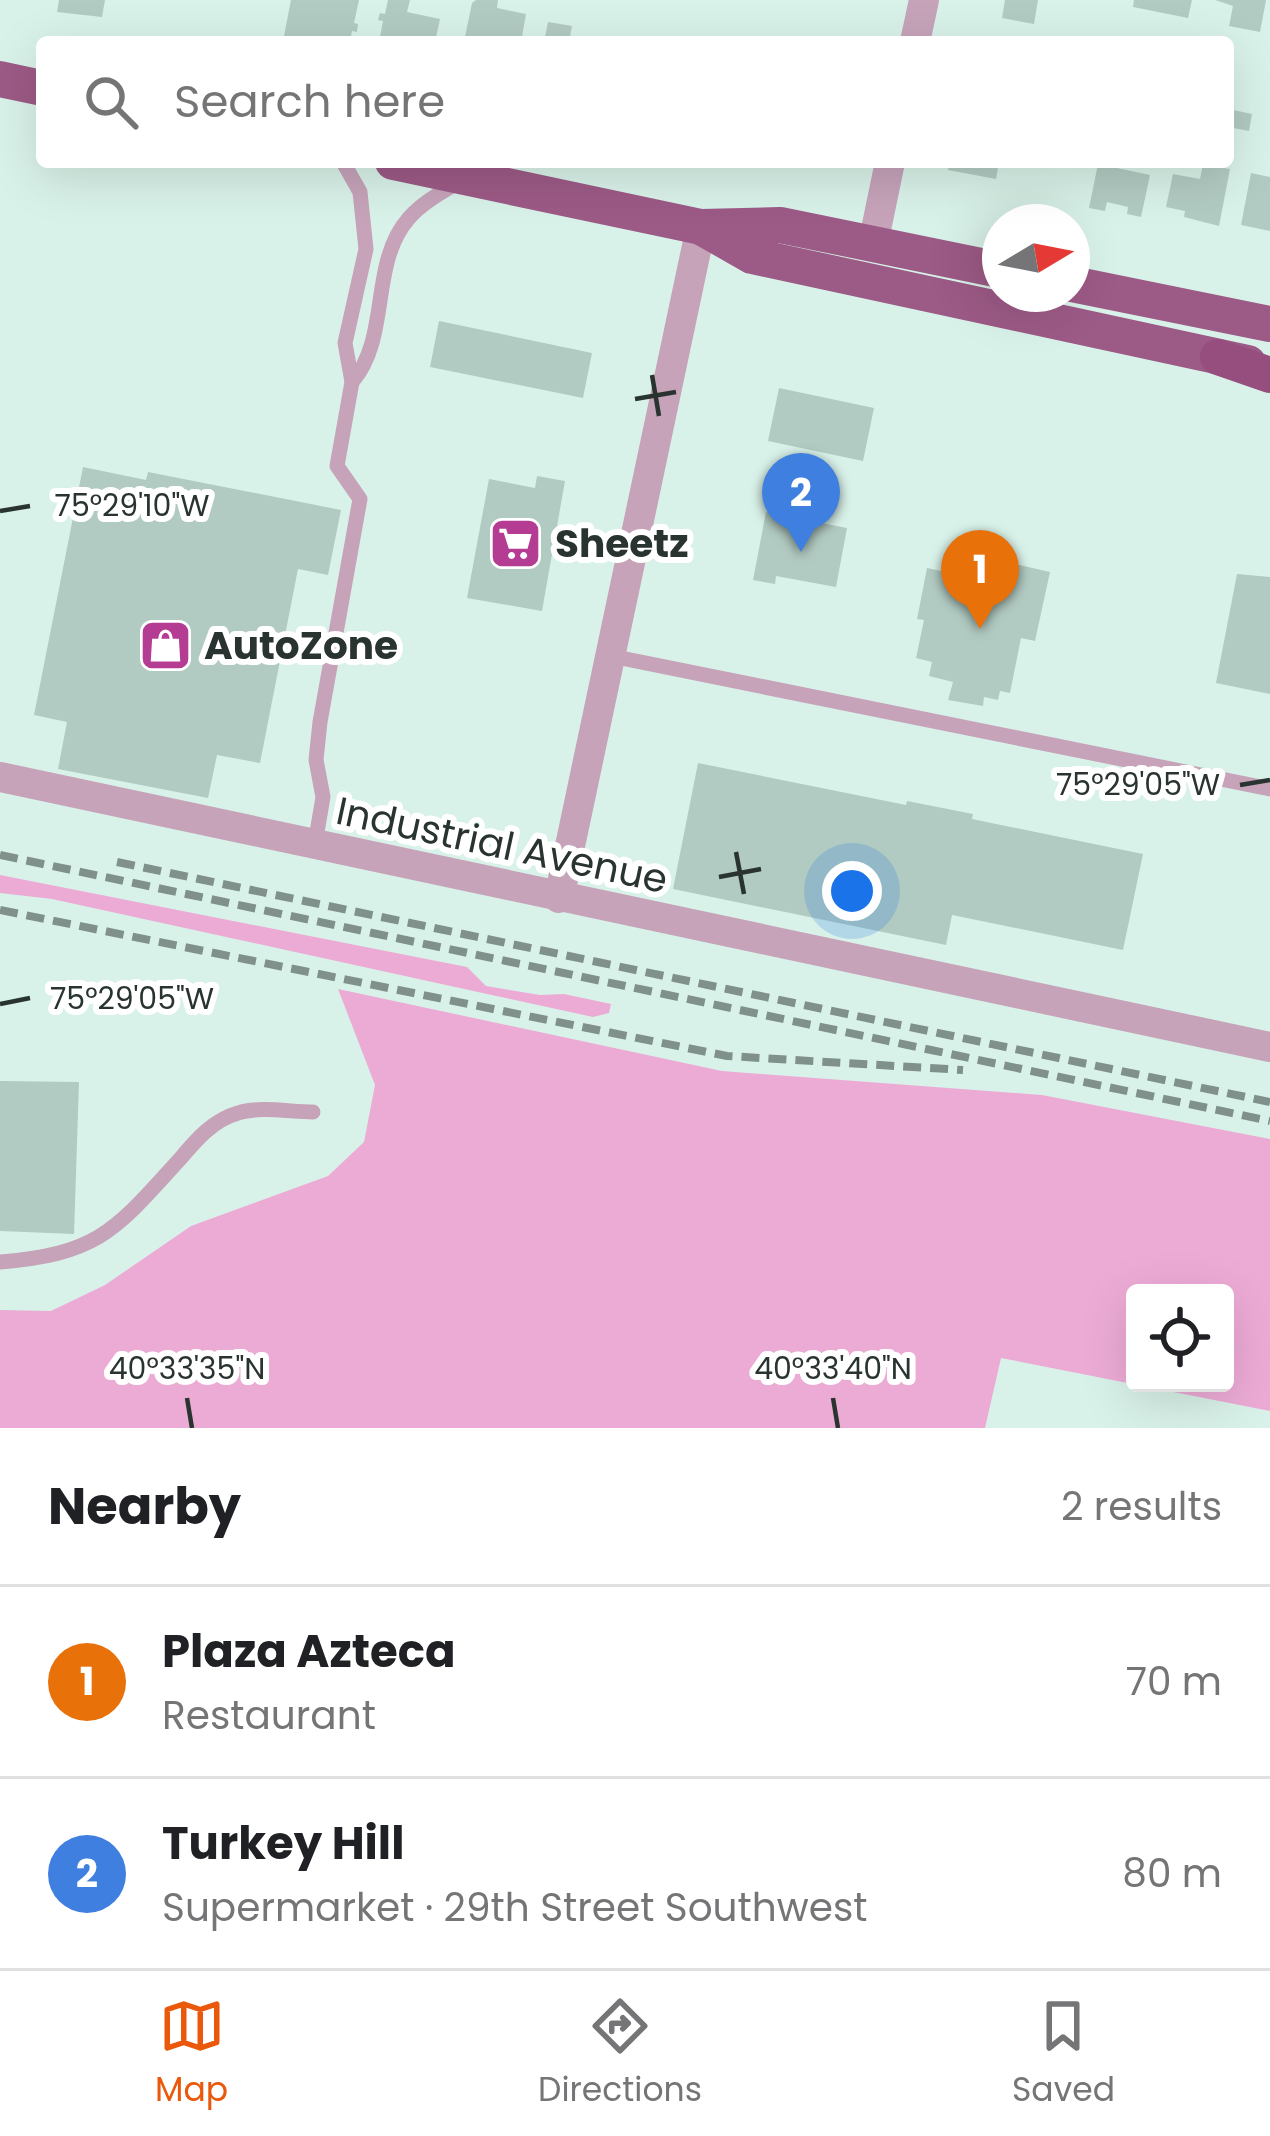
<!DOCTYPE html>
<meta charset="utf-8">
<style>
body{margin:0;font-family:Poppins,sans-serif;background:#f6f6f6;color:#202124}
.controls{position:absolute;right:36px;bottom:36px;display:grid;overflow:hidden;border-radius:12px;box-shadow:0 12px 48px #0002}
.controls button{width:108px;height:108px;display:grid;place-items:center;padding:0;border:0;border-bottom:3px solid #e0e0e0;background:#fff;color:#202124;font:60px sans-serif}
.compass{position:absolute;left:982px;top:204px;width:108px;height:108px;border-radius:50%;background:#fff;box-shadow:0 12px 48px #0002;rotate:80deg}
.you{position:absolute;left:852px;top:891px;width:42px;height:42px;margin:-30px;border:9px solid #fff;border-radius:50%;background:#1a73e8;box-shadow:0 0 0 18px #1a73e833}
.badge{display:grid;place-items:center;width:78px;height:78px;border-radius:50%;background:#ea580c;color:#fff;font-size:39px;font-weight:700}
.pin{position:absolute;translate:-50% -99px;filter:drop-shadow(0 3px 6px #0008)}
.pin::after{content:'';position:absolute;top:63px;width:42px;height:36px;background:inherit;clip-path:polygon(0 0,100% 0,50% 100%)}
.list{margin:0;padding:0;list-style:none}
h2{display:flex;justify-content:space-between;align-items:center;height:156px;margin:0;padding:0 48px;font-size:51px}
h2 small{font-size:39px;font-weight:400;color:#757577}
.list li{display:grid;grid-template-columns:78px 1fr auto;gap:36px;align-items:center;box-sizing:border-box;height:192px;padding:0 48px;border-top:3px solid #e0e0e0}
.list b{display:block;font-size:45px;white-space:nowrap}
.list p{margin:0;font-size:39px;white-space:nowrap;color:#757577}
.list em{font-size:39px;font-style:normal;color:#757577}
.icon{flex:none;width:66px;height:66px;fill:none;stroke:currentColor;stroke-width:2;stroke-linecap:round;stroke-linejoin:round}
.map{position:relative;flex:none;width:1270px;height:1428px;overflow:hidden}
.search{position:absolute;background:#fff;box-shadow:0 12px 48px #0002;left:36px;right:36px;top:36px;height:132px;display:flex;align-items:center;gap:30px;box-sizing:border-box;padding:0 42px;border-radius:12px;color:#757577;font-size:45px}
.sheet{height:540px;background:#fff}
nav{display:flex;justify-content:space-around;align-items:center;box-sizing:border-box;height:168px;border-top:3px solid #e0e0e0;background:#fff;font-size:33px;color:#757577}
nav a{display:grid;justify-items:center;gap:6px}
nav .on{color:#ea580c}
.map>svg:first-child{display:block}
.green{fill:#ecabd5;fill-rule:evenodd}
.building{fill:#b2cbc2}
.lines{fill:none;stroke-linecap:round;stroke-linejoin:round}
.service{stroke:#c6a3b9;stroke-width:15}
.minor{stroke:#c6a3b9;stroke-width:30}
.trunk{stroke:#9c5a86;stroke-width:36}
.motorway{stroke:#954e7e;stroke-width:36}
.rail{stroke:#80918b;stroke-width:8;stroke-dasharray:18 9;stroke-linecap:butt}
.ticks{fill:none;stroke:#29332f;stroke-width:4.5}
.labels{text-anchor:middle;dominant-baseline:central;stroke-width:12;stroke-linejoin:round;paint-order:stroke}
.poi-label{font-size:39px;font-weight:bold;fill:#29332f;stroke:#fff;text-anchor:start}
.street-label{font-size:39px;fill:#29332f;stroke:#fff}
.ticks-label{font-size:30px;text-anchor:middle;fill:#29332f;stroke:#fff;stroke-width:12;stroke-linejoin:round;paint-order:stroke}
</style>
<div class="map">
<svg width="1270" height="1428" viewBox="0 0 1270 1428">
<rect width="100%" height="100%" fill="#d9f2e9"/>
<g class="green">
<path d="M0 875 467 967 486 986 540 995 564 994 611 1004 609 1013 593 1017 52 899 0 893Z"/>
<path d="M338 989 722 1071 1042 1095 1270 1139V1411L1001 1358 985 1428H0V1310L51 1311 105 1285 191 1226 328 1176 364 1142 375 1085ZM1225 1293V1383H1135V1293Z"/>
</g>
<g class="building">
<path d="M59 0H105L102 17 57 12Z"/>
<path d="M291 0H359L354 23 358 24 357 32 352 31 350 42H304L284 36Z"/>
<path d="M388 0H410L407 12 440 19 435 42H379L383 21 378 20 380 13 385 14Z"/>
<path d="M476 0H498L497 8 526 14 521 42H464L472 3Z"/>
<path d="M1005 0H1038L1034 24 1002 18Z"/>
<path d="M1134 0H1192L1188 18 1133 7Z"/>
<path d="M1215 0H1266L1260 32 1229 26 1233 6Z"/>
<path d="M548 22 572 26 569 42H544Z"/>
<path d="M1228 109 1252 114 1249 131 1228 127Z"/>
<path d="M949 162H999L996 179 948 170Z"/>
<path d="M1098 164 1150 175 1141 217 1127 214 1128 207 1107 202 1105 211 1089 208Z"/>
<path d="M1203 164 1230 169 1219 226 1184 217 1185 211 1166 207 1173 174 1200 179Z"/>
<path d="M1251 173 1270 177V231L1241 225Z"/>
<path d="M439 321 592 353 583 398 430 367Z"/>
<path d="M779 388 874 408 863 461 768 441Z"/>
<path d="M83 467 146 480 148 472 341 510 328 575 298 569 260 763 217 755 208 798 58 769 67 722 34 715Z"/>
<path d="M537 476 565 481 542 611 467 598 489 479 535 488Z"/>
<path d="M766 512 847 528 836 587 776 576 775 584 753 580Z"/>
<path d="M972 546 982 548 984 557 1050 572 1035 641 1021 638 1010 693 1000 691 998 700 984 697 983 706 948 700 953 682 929 676 932 662 916 658 924 620 917 619 927 568 951 573 956 551 965 553Z"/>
<path d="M1237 574 1270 577V694L1216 683Z"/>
<path d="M698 763 906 805 907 801 973 814 972 819 1143 854 1123 950 952 915 946 945 673 889Z"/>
<path d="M0 1081 79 1082 74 1234 0 1231Z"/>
</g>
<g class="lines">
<g class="service">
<path d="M352 382C391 337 369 263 409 218 423 202 444 191 462 180"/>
<path d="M611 656 1270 789"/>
<path d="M315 844 323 797 316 760 320 722 360 499 337 466 352 382 345 343 366 249 360 192 343 162"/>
<path d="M0 1262C100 1254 116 1229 180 1159 196 1140 213 1120 238 1113 259 1106 291 1112 313 1112"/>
</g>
<g class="minor">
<path d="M915 42 924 0"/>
<path d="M873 244 890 162"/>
<path d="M0 777 1270 1047"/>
<path d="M559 898 701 227"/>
</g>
<g class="trunk">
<path d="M0 79 42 88"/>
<path d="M393 162 701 227 780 225 1000 270"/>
<path d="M701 227 752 256 1248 363"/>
<path d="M1072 284 1270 324"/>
</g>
<path class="motorway" d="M1218 357 1270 375"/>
<g class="rail">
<path d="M0 855 1270 1121"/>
<path d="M117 862 1270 1102"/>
<path d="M0 910 727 1056 963 1070"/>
</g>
</g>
<path class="ticks" d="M652 375 659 416M635 399 676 392M0 511 30 506M1240 785 1270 780M736 852 744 894M719 877 761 869M0 1004 30 998M187 1398 192 1428M833 1398 838 1428"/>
<defs>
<symbol id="supermarket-square" viewBox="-11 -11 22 22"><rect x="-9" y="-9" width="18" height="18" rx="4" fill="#b43d93" stroke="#fff"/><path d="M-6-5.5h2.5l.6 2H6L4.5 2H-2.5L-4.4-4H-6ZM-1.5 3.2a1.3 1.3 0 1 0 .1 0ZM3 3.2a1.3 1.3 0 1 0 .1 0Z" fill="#fff"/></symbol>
<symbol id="shop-square" viewBox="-11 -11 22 22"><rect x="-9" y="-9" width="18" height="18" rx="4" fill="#b43d93" stroke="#fff"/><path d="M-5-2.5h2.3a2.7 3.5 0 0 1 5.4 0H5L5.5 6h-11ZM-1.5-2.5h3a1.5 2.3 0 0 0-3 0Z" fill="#fff"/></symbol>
</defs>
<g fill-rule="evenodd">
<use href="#supermarket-square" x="486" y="514" width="59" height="59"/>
<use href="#shop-square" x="136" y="616" width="59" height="59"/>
</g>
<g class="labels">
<g class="poi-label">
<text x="555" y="543">Sheetz</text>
<text x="204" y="645">AutoZone</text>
</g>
<g class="street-label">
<text transform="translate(502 845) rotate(12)">Industrial Avenue</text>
</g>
</g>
<g class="ticks-label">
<text x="132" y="516">75°29'10"W</text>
<text x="1138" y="795">75°29'05"W</text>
<text x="132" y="1009">75°29'05"W</text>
<text x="187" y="1379">40°33'35"N</text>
<text x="833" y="1379">40°33'40"N</text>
</g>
</svg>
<div class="controls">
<button><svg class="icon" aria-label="locate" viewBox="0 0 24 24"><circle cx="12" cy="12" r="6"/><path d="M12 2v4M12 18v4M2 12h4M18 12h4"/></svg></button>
</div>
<svg class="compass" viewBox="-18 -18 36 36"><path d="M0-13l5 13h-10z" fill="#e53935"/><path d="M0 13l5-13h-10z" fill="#757577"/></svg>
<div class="you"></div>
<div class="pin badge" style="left:980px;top:629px;background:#e8710a">1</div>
<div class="pin badge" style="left:801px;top:552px;background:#3f7fe0">2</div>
<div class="search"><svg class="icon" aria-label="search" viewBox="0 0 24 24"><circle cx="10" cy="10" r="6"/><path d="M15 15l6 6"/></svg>Search here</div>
</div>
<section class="sheet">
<h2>Nearby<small>2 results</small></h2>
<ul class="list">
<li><span class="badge" style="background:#e8710a">1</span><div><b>Plaza Azteca</b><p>Restaurant</p></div><em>70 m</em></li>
<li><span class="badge" style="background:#3f7fe0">2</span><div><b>Turkey Hill</b><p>Supermarket · 29th Street Southwest</p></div><em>80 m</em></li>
</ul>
</section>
<nav>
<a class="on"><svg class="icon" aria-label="map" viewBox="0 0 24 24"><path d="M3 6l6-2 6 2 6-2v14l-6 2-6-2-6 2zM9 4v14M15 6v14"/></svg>Map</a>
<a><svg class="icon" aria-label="directions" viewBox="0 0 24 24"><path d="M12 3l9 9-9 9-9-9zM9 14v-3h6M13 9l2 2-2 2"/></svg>Directions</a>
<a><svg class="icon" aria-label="saved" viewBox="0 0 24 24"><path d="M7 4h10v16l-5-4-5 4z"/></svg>Saved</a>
</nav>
